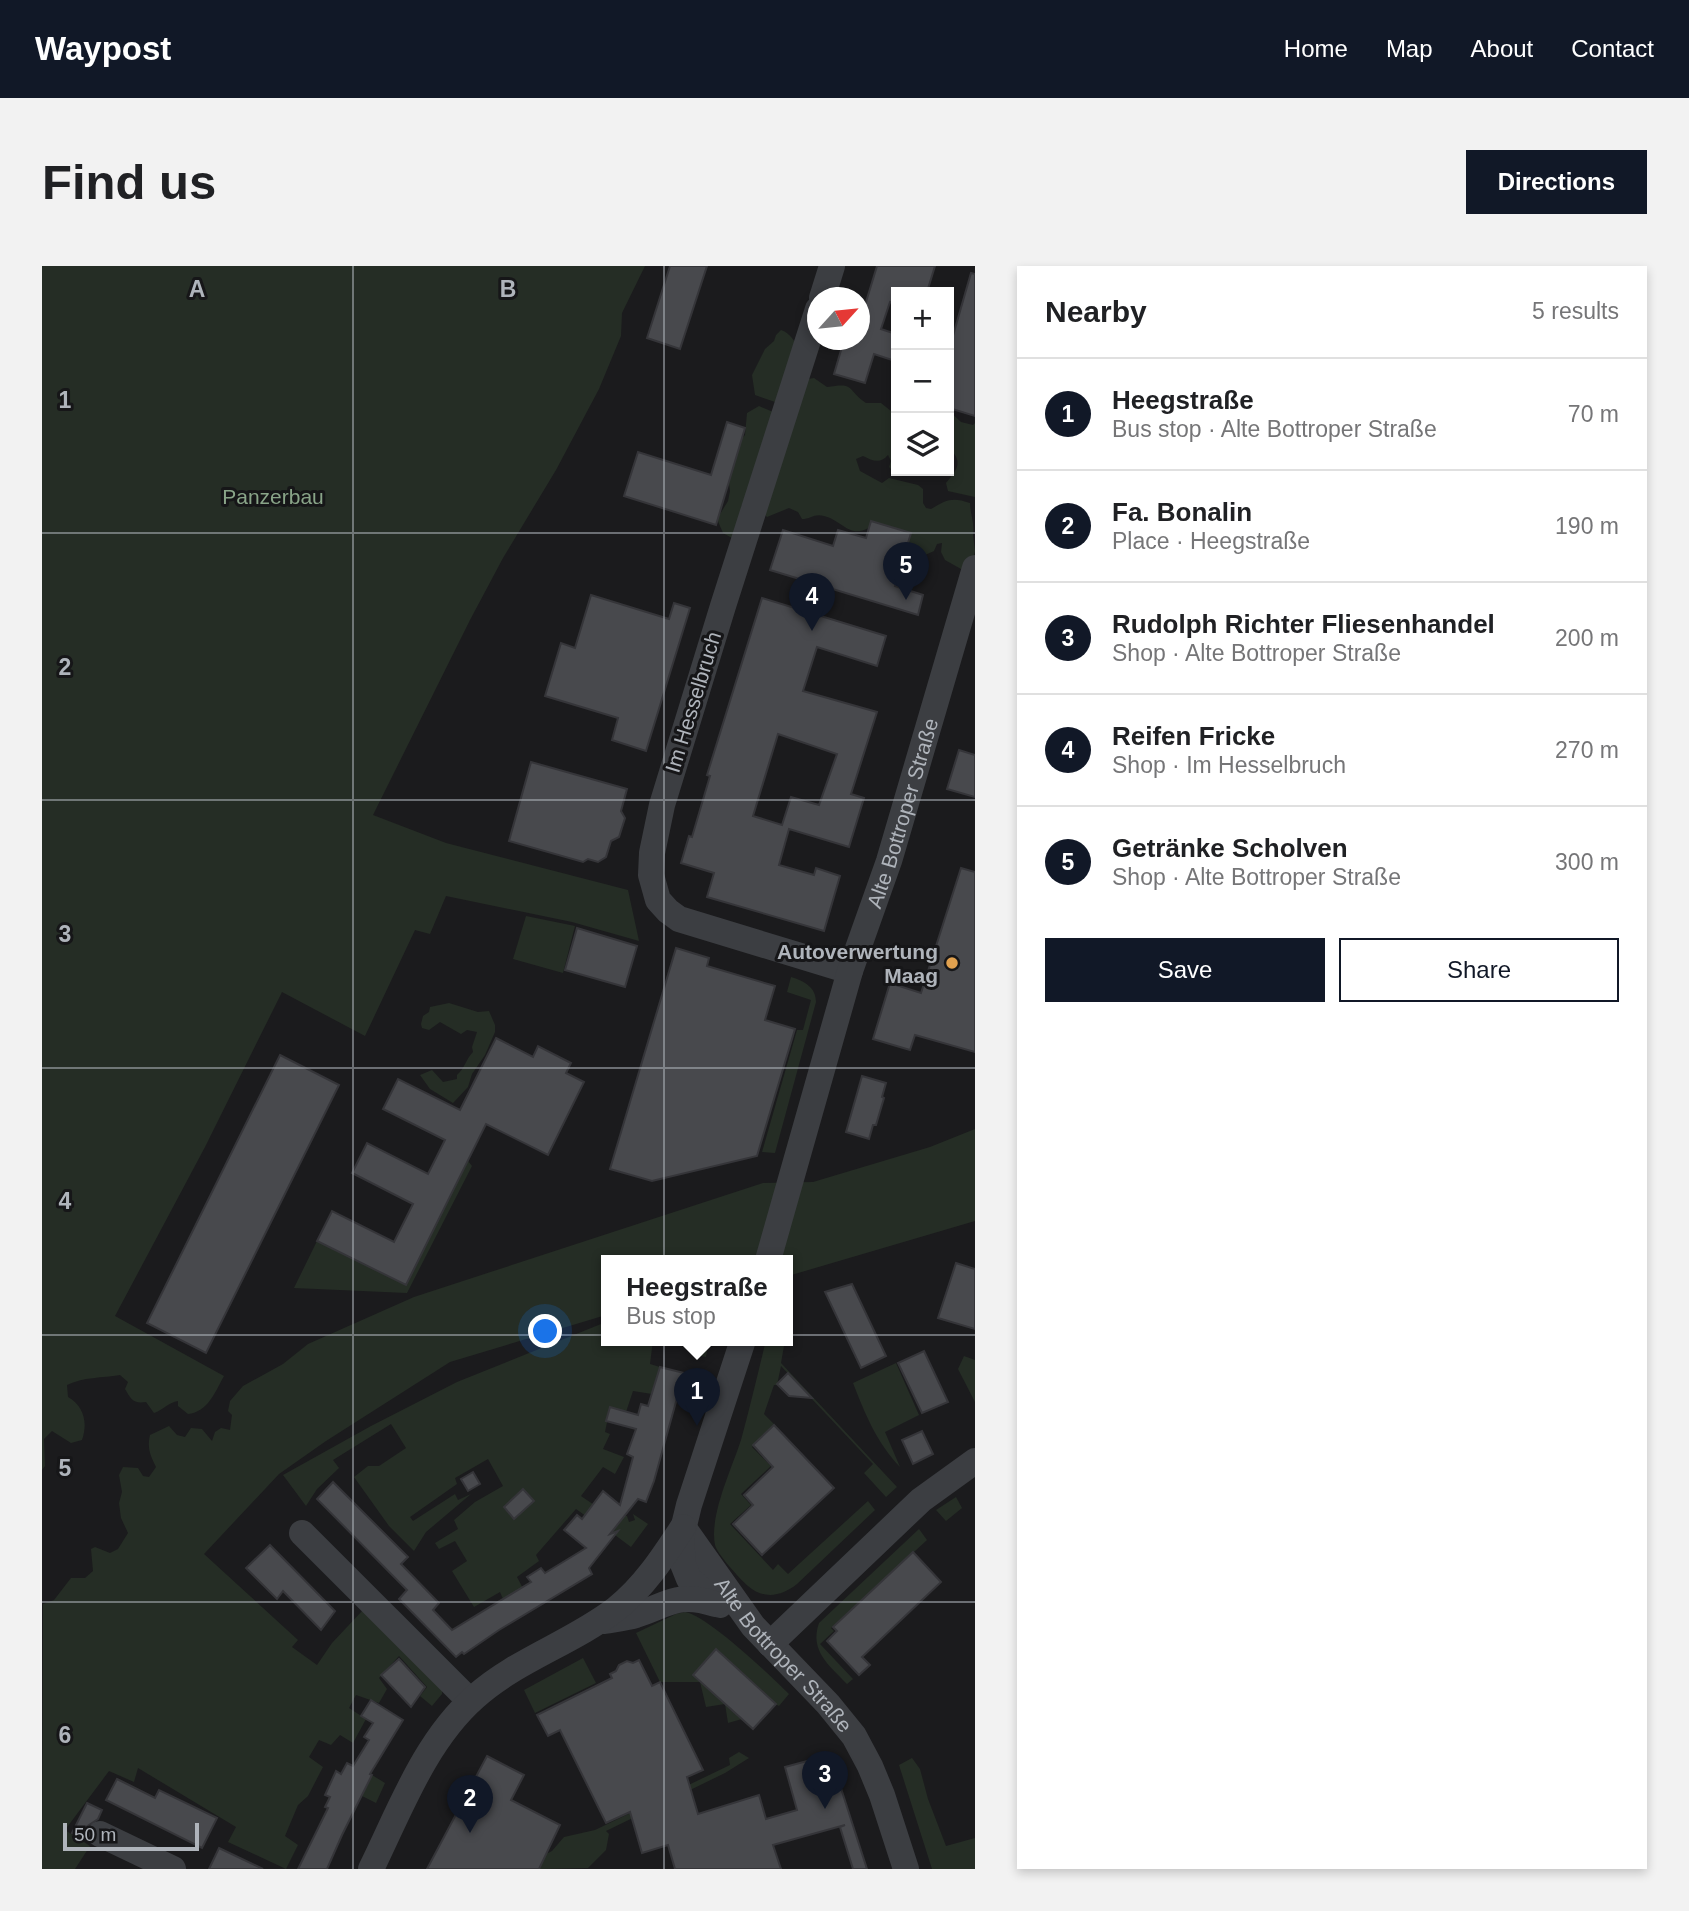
<!DOCTYPE html>
<meta charset="utf-8">
<style>
body{margin:0;font-family:Arial,sans-serif;background:#f2f2f2;color:#202124}
.controls{position:absolute;right:21px;top:21px;display:grid;overflow:hidden;border-radius:0px;box-shadow:0 4px 10px #0003}
.controls button{width:63px;height:63px;display:grid;place-items:center;padding:0;border:0;border-bottom:2px solid #e0e0e0;background:#fff;color:#202124;font:35px sans-serif}
.compass{position:absolute;left:765px;top:21px;width:63px;height:63px;border-radius:50%;background:#fff;box-shadow:0 4px 10px #0003;rotate:63deg}
.scale{position:absolute;left:21px;bottom:18px;width:136px;box-sizing:border-box;padding-left:7px;border:4px solid #afb4bb;border-top:0;font-size:19px;line-height:24px;white-space:nowrap;color:#afb4bb;-webkit-text-stroke:5px #161618;paint-order:stroke}
.you{position:absolute;left:504px;top:1066px;width:24px;height:24px;margin:-18px;border:5px solid #fff;border-radius:50%;background:#1a73e8;box-shadow:0 0 0 10px #1a73e833}
.badge{display:grid;place-items:center;width:46px;height:46px;border-radius:50%;background:#111827;color:#fff;font-size:23px;font-weight:700}
.pin{position:absolute;translate:-50% -58px;filter:drop-shadow(0 2px 4px #0008)}
.pin::after{content:'';position:absolute;top:37px;width:24px;height:21px;background:inherit;clip-path:polygon(0 0,100% 0,50% 100%)}
.popup{position:absolute;left:559px;top:989px;width:192px;height:91px;box-sizing:border-box;display:grid;place-content:center;border-radius:0px;background:#fff;filter:drop-shadow(0 2px 5px #0005);font-size:23px;white-space:nowrap;color:#757577}
.popup b{font-size:26px;color:#202124}
.popup::after{content:'';position:absolute;left:50%;top:100%;margin-left:-14px;border:14px solid transparent;border-top-color:#fff}
.list{margin:0;padding:0;list-style:none}
h2{display:flex;justify-content:space-between;align-items:center;height:91px;margin:0;padding:0 28px;font-size:30px}
h2 small{font-size:23px;font-weight:400;color:#757577}
.list li{display:grid;grid-template-columns:46px 1fr auto;gap:21px;align-items:center;box-sizing:border-box;height:112px;padding:0 28px;border-top:2px solid #e0e0e0}
.list b{display:block;font-size:26px;white-space:nowrap}
.list p{margin:0;font-size:23px;white-space:nowrap;color:#757577}
.list em{font-size:23px;font-style:normal;color:#757577}
.actions{display:flex;gap:14px;padding:21px 28px}
.actions a{flex:1;padding:16px 0;border:2px solid #111827;border-radius:0px;text-align:center;font-size:24px;color:#111827}
.actions .main{background:#111827;color:#fff}
.icon{flex:none;width:38px;height:38px;fill:none;stroke:currentColor;stroke-width:2;stroke-linecap:round;stroke-linejoin:round}
.map{position:relative;flex:none;width:933px;height:1603px;overflow:hidden;border-radius:0px}
header{display:flex;align-items:center;gap:42px;box-sizing:border-box;height:98px;padding:0 35px;background:#111827;color:#fff}
header strong{font-size:33px}
nav{display:flex;gap:38px;margin-inline-start:auto;font-size:24px}
.intro{display:flex;align-items:center;justify-content:space-between;box-sizing:border-box;height:168px;padding:0 42px}
h1{margin:0;font-size:49px}
.button{padding:18px 32px;border-radius:0px;background:#111827;color:#fff;font-size:24px;font-weight:700}
main{display:flex;gap:42px;padding:0 42px}
aside{flex:1;background:#fff;border-radius:0px;box-shadow:0 4px 10px #0003}
.map>svg:first-child{display:block}
.green{fill:#252d25}
.building{fill:#48494d;stroke:#353539;stroke-width:2;fill-rule:evenodd}
.lines{fill:none;stroke-linecap:round;stroke-linejoin:round}
.minor{stroke:#3c3e42;stroke-width:26}
.grid{fill:none;stroke:#afb4bb;stroke-width:2;stroke-opacity:0.55}
.poi-dot{fill:#e1a14f;stroke:#161618;stroke-width:2.5}
.labels{text-anchor:middle;dominant-baseline:central;stroke-width:6;stroke-linejoin:round;paint-order:stroke}
.park-label{font-size:21px;fill:#89a488;stroke:#161618}
.street-label{font-size:21px;fill:#afb4bb;stroke:#161618}
.poi-label{font-size:21px;font-weight:bold;fill:#afb4bb;stroke:#161618;text-anchor:end}
.grid-label{font-size:23px;text-anchor:middle;font-weight:bold;fill:#afb4bb;stroke:#161618;stroke-width:6;stroke-linejoin:round;paint-order:stroke}
</style>
<header>
<strong>Waypost</strong>
<nav><a>Home</a><a>Map</a><a>About</a><a>Contact</a></nav>
</header>
<div class="intro"><h1>Find us</h1><a class="button">Directions</a></div>
<main>
<div class="map">
<svg width="933" height="1603" viewBox="0 0 933 1603">
<rect width="100%" height="100%" fill="#1b1b1d"/>
<g class="green">
<path d="M0 0H603L580 47 579 70 557 123 514 204 461 292 428 354 331 549 404 577 586 624 597 675 530 656 404 630 388 668 373 664 323 770 240 726 163 881 73 1050 182 1110C173 1126 166 1146 146 1148L136 1140V1135C127 1136 121 1144 112 1147L104 1136C91 1138 89 1133 83 1123L86 1116 78 1109C60 1112 41 1111 25 1119L26 1131C42 1140 46 1157 40 1174L29 1177 10 1165 2 1173 3 1200 0 1204Z"/>
<path d="M739 64C757 70 760 97 766 113L772 112 785 121C814 116 804 123 824 137H839L854 149V205H874C862 210 857 211 847 201L849 195 846 189C838 198 831 195 821 190L814 193 818 205 840 217 847 212 876 219 881 223V237L884 242 889 243C905 233 911 231 928 237 928 248 933 257 931 269L933 285 930 299 919 303 903 294 899 286 900 277 895 278 892 285 883 289 873 287 857 275 828 261C808 274 800 254 782 250 773 247 768 253 760 253L756 246 747 242 725 251 709 236 699 240 701 245 690 272 681 267 675 253 686 235 688 225 687 217 696 177 703 169 705 147 717 140 731 146 736 137 713 129 710 109 723 83 732 75 734 69Z"/>
<path d="M907 145 919 156 931 159 933 157V231L906 225 904 217C912 207 922 198 910 185L907 186Z"/>
<path d="M484 650 533 660 521 707 471 693Z"/>
<path d="M749 711C762 715 774 721 774 736L733 887 720 886 755 764H761L769 734 745 726Z"/>
<path d="M407 737 436 746 447 745 453 759V766L443 789 430 808 426 821 411 837 388 823 378 809 390 804 401 816 415 813V809C423 802 424 793 431 786L430 781 435 766 425 764 419 768 398 756 387 764 380 762 379 758 381 750 387 746 388 741Z"/>
<path d="M933 863V955L746 1010V994H564V1049L408 1096 284 1175 237 1208 162 1288 256 1374 250 1381 275 1399 290 1377 321 1344 400 1424V1428L390 1440 378 1430 385 1421 357 1390 337 1412 345 1423 337 1437 314 1429 307 1442 324 1453 311 1477 298 1469 289 1479 277 1474 267 1491 281 1501 266 1530 256 1539 243 1570 256 1579 244 1603 186 1576 194 1561 96 1502 92 1516 67 1505 23 1564 48 1580 33 1603H0L1 1338 12 1334 29 1312H43L51 1305 49 1283 53 1281 68 1287 76 1283 86 1267 79 1252 77 1237 80 1226 77 1209 81 1201 96 1202 101 1210 107 1211 114 1201C108 1189 105 1182 108 1169L127 1160 135 1169 143 1171 149 1162 160 1163 170 1175 173 1166 179 1162 188 1164 190 1149 186 1145 188 1135 201 1120 241 1098 266 1078 372 1031 721 917 771 916 888 881Z"/>
<path d="M426 895 430 900 365 1027 252 1022 275 975 364 1019Z"/>
<path d="M564 1056V1074H611L608 1098 618 1101 610 1128 591 1125 584 1146 568 1142 563 1166 568 1168 561 1183 582 1191 573 1208 561 1201 539 1230 558 1243 548 1253 534 1243 494 1289 497 1295 475 1311 486 1332 473 1326 461 1333 458 1326 432 1341 410 1305 425 1295 413 1275 397 1283 393 1277 416 1263 412 1254 433 1236 461 1220 446 1193 413 1212 415 1218 368 1251 371 1255 413 1228 416 1234 429 1228 384 1266 372 1285 347 1260 312 1211 326 1200H337L364 1182 349 1158 291 1194 297 1202 275 1223 264 1240 241 1209 329 1160 415 1116Z"/>
<path d="M649 1074H667L664 1091 649 1088 651 1075Z"/>
<path d="M724 1074H743L739 1097 855 1221 844 1231 822 1207 831 1198 739 1100 735 1119H732L722 1148 733 1159 710 1181 729 1200 699 1228 709 1239 688 1258 731 1304 736 1298 746 1308 826 1235 833 1244 755 1318C740 1330 722 1334 706 1320 698 1313 675 1288 673 1279 667 1250 690 1202 699 1174 708 1141 716 1107 724 1074Z"/>
<path d="M922 1090 933 1094V1136L916 1103Z"/>
<path d="M854 1097 877 1149 843 1166 858 1201C835 1177 823 1148 811 1117Z"/>
<path d="M914 1231 920 1242 904 1255 894 1244Z"/>
<path d="M591 1248 606 1258 589 1281 569 1266 582 1250H585L587 1256 593 1254Z"/>
<path d="M877 1263 885 1274 789 1362 792 1365 778 1378 811 1413 805 1418C788 1400 767 1385 777 1357Z"/>
<path d="M643 1346C666 1350 729 1410 747 1428L737 1440 733 1438 711 1463 700 1453 686 1457 683 1438 664 1441 658 1416H618L594 1367 634 1348Z"/>
<path d="M541 1392 554 1417 493 1447 482 1424Z"/>
<path d="M697 1486 707 1492 683 1507 564 1565 567 1568 564 1584 546 1602 497 1603 504 1588 510 1585 522 1571 553 1564 688 1499 687 1492Z"/>
<path d="M870 1492 878 1503 886 1533 904 1580 933 1572V1603H890L857 1499Z"/>
<path d="M330 1509 343 1517 334 1537 320 1530Z"/>
</g>
<g class="building">
<path d="M628 0H665L638 83 605 72Z"/>
<path d="M835 0H893L885 26H854V38L848 36 839 63 854 68V79L850 94 832 88 823 117 792 108 802 74H817V59Z"/>
<path d="M929 7 933 8V150L907 142V72L910 73Z"/>
<path d="M685 156 703 162 674 259 582 230 596 186 669 209Z"/>
<path d="M829 255 869 267 853 320 881 329 876 349 728 304 741 264 791 280 796 264 824 272Z"/>
<path d="M549 329 627 353 632 337 648 342 604 485 570 474 576 452 503 430 519 377 533 382Z"/>
<path d="M720 332 844 370 835 400 775 381 761 425 835 446 809 528 822 532 807 581 747 563 737 599 772 609 774 602 798 610 782 665 665 631 672 607 639 597 647 570 650 571 668 510 665 509ZM736 468 795 488 777 539 749 531 740 559 711 550Z"/>
<path d="M917 484 933 489V531L905 523Z"/>
<path d="M489 496 585 523 579 545 583 552 577 571 569 575 564 591 556 596 546 593 541 596 467 575Z"/>
<path d="M919 602 933 606V786L873 769 868 784 831 773 848 717 879 727Z"/>
<path d="M535 662 595 680 583 721 523 704Z"/>
<path d="M634 682 667 692 665 700 733 720 723 754 753 763 715 890 610 915 568 903Z"/>
<path d="M454 772 491 791 496 780 529 797 524 807 542 816 506 889 444 858 364 1019 275 975 290 945 352 976 371 938 310 907 325 877 386 908 403 874 341 843 356 813 418 844Z"/>
<path d="M238 789 297 819 164 1087 105 1057Z"/>
<path d="M820 810 844 817 840 831 842 832 834 859H831L827 873 804 866Z"/>
<path d="M914 997 933 1003V1063L896 1052Z"/>
<path d="M810 1018 844 1090 819 1102 783 1026Z"/>
<path d="M882 1085 906 1136 880 1147 856 1097Z"/>
<path d="M618 1101 642 1107 612 1215 604 1236 596 1233 568 1268 576 1265 547 1302 550 1308 457 1364 422 1388 420 1386 414 1391 357 1333 365 1324 275 1233 291 1216 366 1291 359 1298 397 1337 391 1344 410 1364 489 1316 485 1311 499 1302 503 1307 544 1282 522 1264 535 1249 540 1253 561 1225 578 1239 591 1191 585 1188 594 1163 564 1155 568 1141 596 1149 599 1138 606 1140Z"/>
<path d="M746 1107 770 1132 747 1130 735 1118Z"/>
<path d="M732 1159 792 1222 720 1289 691 1258 711 1239 702 1229 731 1201 711 1179Z"/>
<path d="M880 1165 891 1188 871 1198 860 1174Z"/>
<path d="M431 1206 438 1218 426 1225 419 1213Z"/>
<path d="M481 1223 492 1235 472 1253 462 1241Z"/>
<path d="M228 1279 293 1345 279 1364 241 1325 235 1333 204 1302Z"/>
<path d="M871 1286 899 1316 820 1391 828 1399 817 1409 785 1375 795 1365 791 1361Z"/>
<path d="M674 1383 734 1438 711 1463 651 1409Z"/>
<path d="M357 1393 383 1421 369 1441 339 1409Z"/>
<path d="M597 1394 610 1420 618 1416 661 1504 645 1511 656 1548 717 1529 724 1553 755 1544 743 1501 780 1491 788 1515 796 1513 825 1603H811L798 1561 803 1559 731 1579 739 1603H633L626 1579 600 1587 588 1546 564 1557 518 1464 506 1470 495 1449 570 1412 568 1408 574 1405 577 1399 585 1395 591 1397Z"/>
<path d="M329 1434 361 1454 328 1508 330 1509 300 1569 285 1603H256L286 1542 283 1541 288 1531 283 1529 294 1505 299 1508 305 1497 311 1500 327 1474 322 1471 331 1457 319 1450Z"/>
<path d="M445 1490 482 1509 469 1534 518 1559 497 1603H385Z"/>
<path d="M75 1513 113 1532 117 1524 175 1552 160 1582 64 1534Z"/>
<path d="M45 1537 60 1544 56 1553 44 1561V1574L30 1567Z"/>
<path d="M177 1582 221 1603H167Z"/>
</g>
<g class="lines">
<g class="minor">
<path d="M780 32 790 0"/>
<path d="M776 43 681 340 620 539 610 587 609 609 616 634 626 645 637 653 808 705"/>
<path id="s1" d="M726 994 808 705 847 595 933 302"/>
<path id="s2" d="M641 1261 711 1360 786 1438 812 1470 828 1500 840 1529 864 1603"/>
<path d="M260 1267 428 1435"/>
<path d="M678 1339 647 1313 641 1298 639 1272 647 1239 701 1074"/>
<path d="M562 1355C573 1353 584 1352 594 1349 627 1338 636 1326 673 1338"/>
<path d="M728 1378 879 1234 933 1195"/>
<path d="M58 1568 131 1603"/>
<path d="M329 1603C358 1544 383 1475 433 1431 474 1394 530 1377 574 1343 602 1321 622 1290 641 1261"/>
</g>
</g>
<path class="grid" d="M311 0V1603M622 0V1603M0 267H933M0 534H933M0 802H933M0 1069H933M0 1336H933"/>
<circle class="poi-dot" cx="910" cy="697" r="7"/>
<g class="labels">
<g class="park-label">
<text x="231" y="230">Panzerbau</text>
</g>
<g class="street-label">
<text transform="translate(651 436) rotate(-73)">Im Hesselbruch</text>
<text stroke="none"><textPath href="#s1" startOffset="467">Alte Bottroper Straße</textPath></text>
<text stroke="none"><textPath href="#s2" startOffset="163">Alte Bottroper Straße</textPath></text>
</g>
<g class="poi-label">
<text x="896" y="685">Autoverwertung<tspan x="896" dy="24">Maag</tspan></text>
</g>
</g>
<g class="grid-label">
<text x="155" y="31">A</text>
<text x="466" y="31">B</text>
<text x="23" y="142">1</text>
<text x="23" y="409">2</text>
<text x="23" y="676">3</text>
<text x="23" y="943">4</text>
<text x="23" y="1210">5</text>
<text x="23" y="1477">6</text>
</g>
</svg>
<div class="controls">
<button>+</button>
<button>−</button>
<button><svg class="icon" aria-label="layers" viewBox="0 0 24 24"><path d="M12 4l9 5-9 5-9-5zM3 14l9 5 9-5"/></svg></button>
</div>
<svg class="compass" viewBox="-18 -18 36 36"><path d="M0-13l5 13h-10z" fill="#e53935"/><path d="M0 13l5-13h-10z" fill="#757577"/></svg>
<div class="scale">50 m</div>
<div class="you"></div>
<div class="pin badge" style="left:655px;top:1160px">1</div>
<div class="popup"><b>Heegstraße</b>Bus stop</div>
<div class="pin badge" style="left:428px;top:1567px">2</div>
<div class="pin badge" style="left:783px;top:1543px">3</div>
<div class="pin badge" style="left:770px;top:365px">4</div>
<div class="pin badge" style="left:864px;top:334px">5</div>
</div>
<aside>
<h2>Nearby<small>5 results</small></h2>
<ul class="list">
<li><span class="badge">1</span><div><b>Heegstraße</b><p>Bus stop · Alte Bottroper Straße</p></div><em>70 m</em></li>
<li><span class="badge">2</span><div><b>Fa. Bonalin</b><p>Place · Heegstraße</p></div><em>190 m</em></li>
<li><span class="badge">3</span><div><b>Rudolph Richter Fliesenhandel</b><p>Shop · Alte Bottroper Straße</p></div><em>200 m</em></li>
<li><span class="badge">4</span><div><b>Reifen Fricke</b><p>Shop · Im Hesselbruch</p></div><em>270 m</em></li>
<li><span class="badge">5</span><div><b>Getränke Scholven</b><p>Shop · Alte Bottroper Straße</p></div><em>300 m</em></li>
</ul>
<div class="actions"><a class="main">Save</a><a>Share</a></div>
</aside>
</main>
